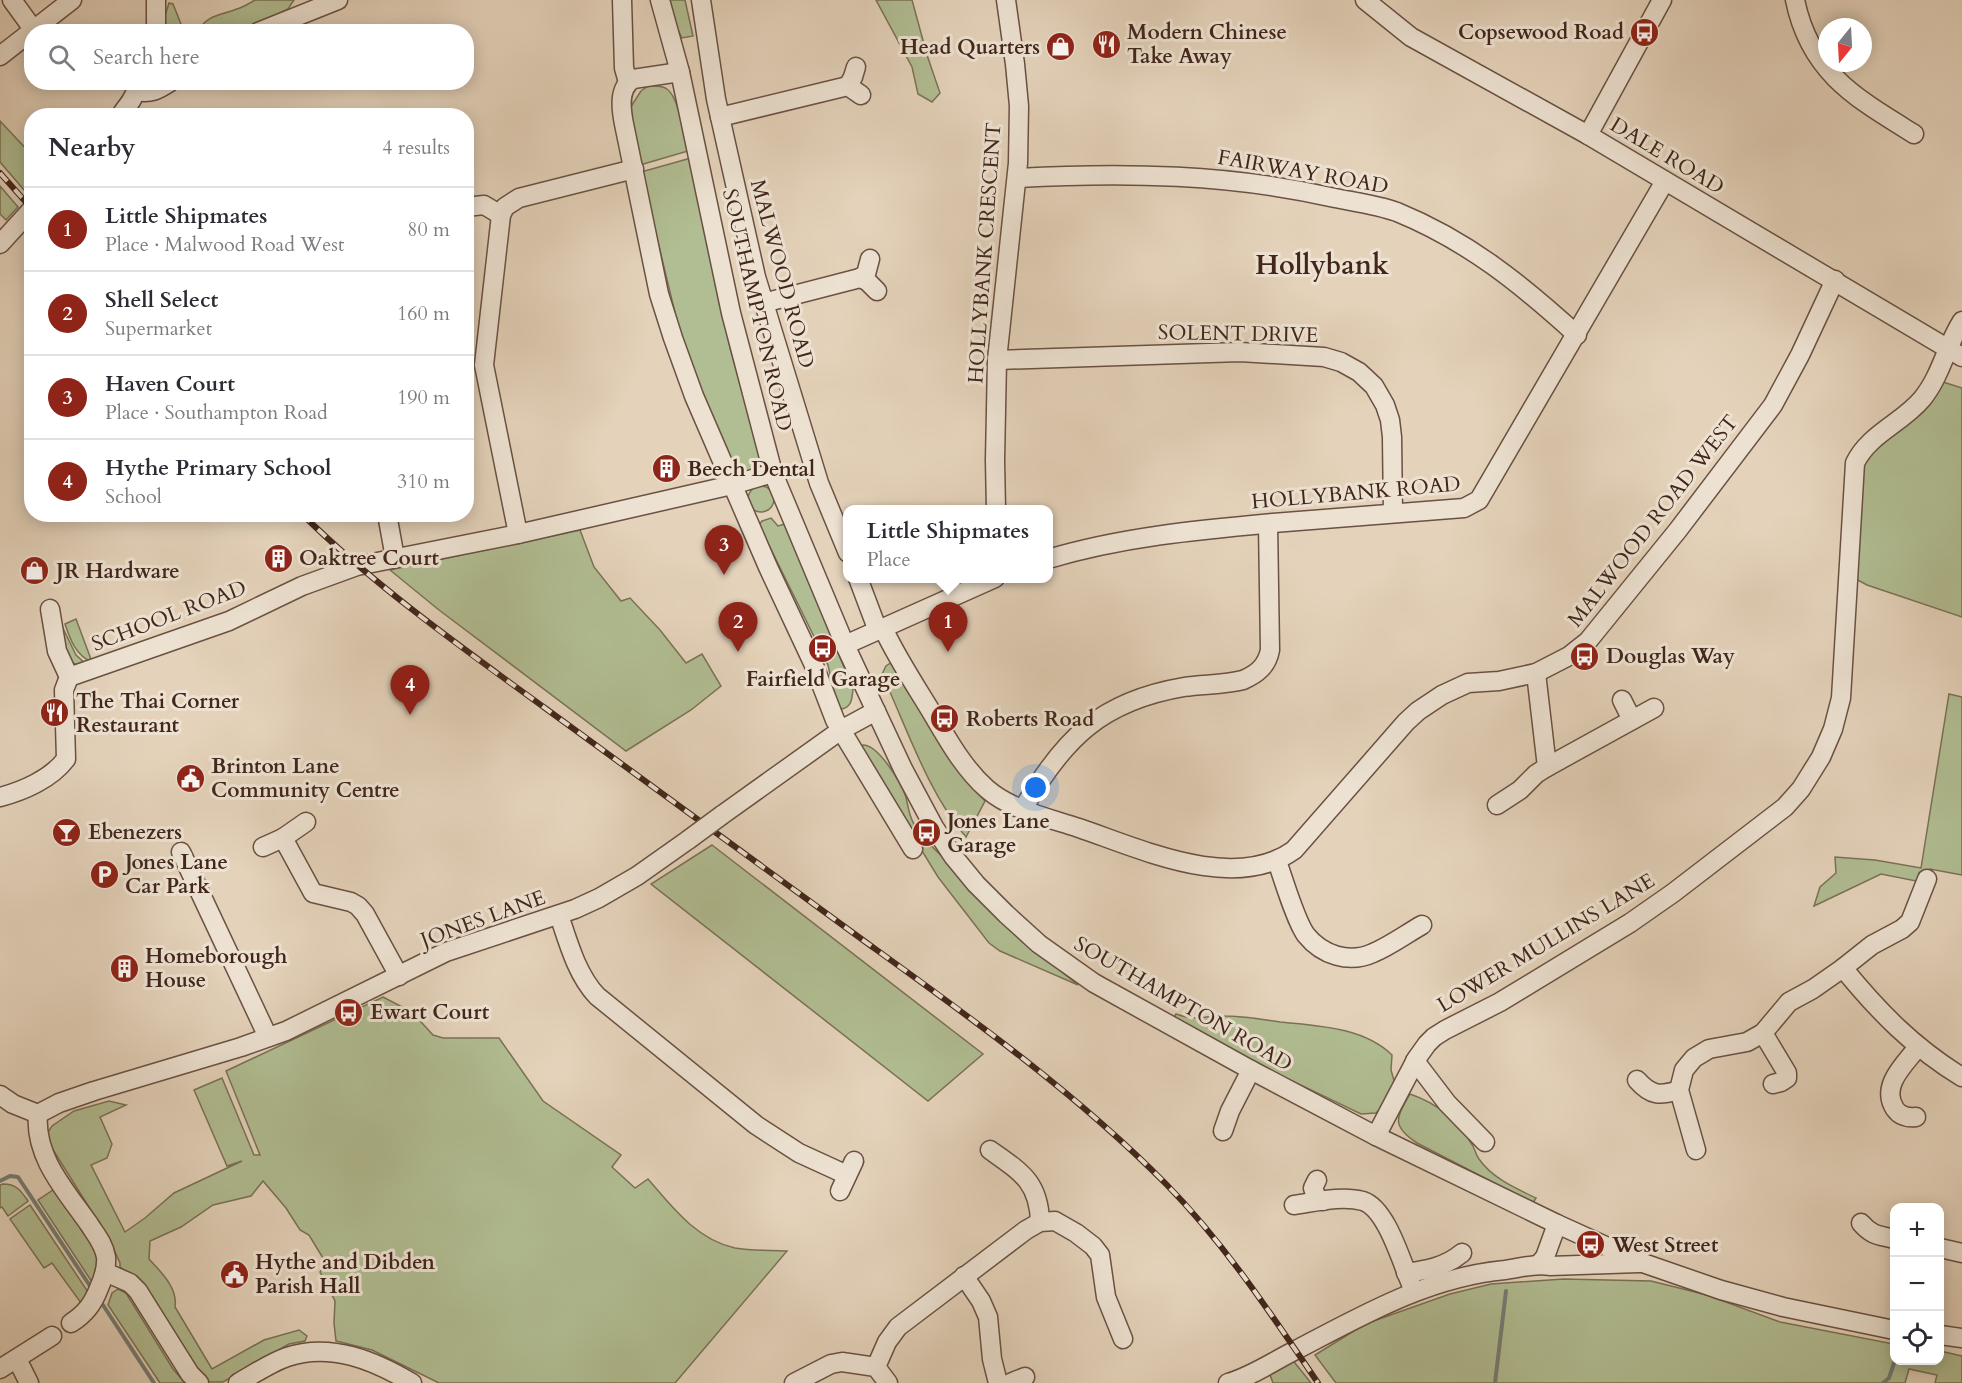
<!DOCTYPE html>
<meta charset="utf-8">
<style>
body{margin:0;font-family:Cardo,serif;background:#f2f2f3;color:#2b2b33}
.controls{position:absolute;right:18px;bottom:18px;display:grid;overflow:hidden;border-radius:12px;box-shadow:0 3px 15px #0003}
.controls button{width:54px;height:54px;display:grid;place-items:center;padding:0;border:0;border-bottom:2px solid #e1e1e2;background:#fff;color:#2b2b33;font:30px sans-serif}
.compass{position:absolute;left:1818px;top:18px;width:54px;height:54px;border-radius:50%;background:#fff;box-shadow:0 3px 15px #0003;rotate:198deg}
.you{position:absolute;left:1036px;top:788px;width:21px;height:21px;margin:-15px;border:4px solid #fff;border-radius:50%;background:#1a73e8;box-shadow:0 0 0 9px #1a73e833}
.badge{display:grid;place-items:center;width:39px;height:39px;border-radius:50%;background:#8f2418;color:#fff;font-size:20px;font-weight:700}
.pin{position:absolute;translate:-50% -50px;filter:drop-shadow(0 2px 3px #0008)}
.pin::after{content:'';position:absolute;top:32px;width:21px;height:18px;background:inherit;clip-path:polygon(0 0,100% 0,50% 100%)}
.popup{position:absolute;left:843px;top:505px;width:210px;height:78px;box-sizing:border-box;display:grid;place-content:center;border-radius:12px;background:#fff;filter:drop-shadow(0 2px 4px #0005);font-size:20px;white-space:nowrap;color:#7c7c81}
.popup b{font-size:22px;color:#2b2b33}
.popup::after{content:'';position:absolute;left:50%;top:100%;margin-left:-12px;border:12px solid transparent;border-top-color:#fff}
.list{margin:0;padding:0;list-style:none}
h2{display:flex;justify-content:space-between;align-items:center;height:78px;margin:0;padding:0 24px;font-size:26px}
h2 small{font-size:20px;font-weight:400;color:#7c7c81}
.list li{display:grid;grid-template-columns:39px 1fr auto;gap:18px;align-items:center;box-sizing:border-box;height:84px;padding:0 24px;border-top:2px solid #e1e1e2}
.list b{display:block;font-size:22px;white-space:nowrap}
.list p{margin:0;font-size:20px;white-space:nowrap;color:#7c7c81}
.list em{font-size:20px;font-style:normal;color:#7c7c81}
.icon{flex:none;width:33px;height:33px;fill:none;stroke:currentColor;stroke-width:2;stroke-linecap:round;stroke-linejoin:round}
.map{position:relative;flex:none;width:1962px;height:1383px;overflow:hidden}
.search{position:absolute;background:#fff;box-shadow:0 3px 15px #0003;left:24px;top:24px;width:450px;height:66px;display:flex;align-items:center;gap:15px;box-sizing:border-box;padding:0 21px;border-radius:24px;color:#7c7c81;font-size:22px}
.panel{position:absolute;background:#fff;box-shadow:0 3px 15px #0003;left:24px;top:108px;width:450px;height:414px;border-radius:24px}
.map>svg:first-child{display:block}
.green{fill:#b1bd92;stroke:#7a7256;stroke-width:1.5}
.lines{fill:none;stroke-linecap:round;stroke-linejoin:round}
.stream{stroke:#747d76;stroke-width:4}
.minor-casing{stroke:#6a5143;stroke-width:21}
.minor{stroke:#ede2d2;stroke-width:18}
.rail-casing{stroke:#42261b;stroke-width:6}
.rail{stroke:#ede2d2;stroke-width:4;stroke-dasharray:11;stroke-linecap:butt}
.minor-bridge-casing{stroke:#6a5143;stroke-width:21;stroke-linecap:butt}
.minor-bridge{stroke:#ede2d2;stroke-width:18}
.labels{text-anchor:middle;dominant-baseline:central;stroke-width:6;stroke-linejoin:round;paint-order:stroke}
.poi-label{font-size:21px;font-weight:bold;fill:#42261b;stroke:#ede2d2;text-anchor:start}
.street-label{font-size:21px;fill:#42261b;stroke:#ede2d2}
.district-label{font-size:27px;font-weight:bold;fill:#42261b;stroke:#ede2d2}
</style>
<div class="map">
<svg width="1962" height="1383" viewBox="0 0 1962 1383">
<rect width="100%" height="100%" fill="#e4d2ba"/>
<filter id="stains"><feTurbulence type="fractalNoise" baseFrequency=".00333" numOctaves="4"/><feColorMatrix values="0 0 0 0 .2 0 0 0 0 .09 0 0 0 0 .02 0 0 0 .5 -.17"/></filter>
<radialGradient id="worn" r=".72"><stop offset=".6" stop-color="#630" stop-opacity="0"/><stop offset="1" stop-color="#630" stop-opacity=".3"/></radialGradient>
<g class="green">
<path d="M255 0H294L288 9 244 31 162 32 163 22 169 3 173 4 181 24 188 31 199 30C207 15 222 15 237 9 243 7 250 3 255 0Z"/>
<path d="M666 0H685L693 36 682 38 670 14Z"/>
<path d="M876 0H912L927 55 940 93 932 102 918 94 912 67Z"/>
<path d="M648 86C655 86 662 85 667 89 679 97 684 137 688 151L640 165 630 108 641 91Z"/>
<path d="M0 121 31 154V198L0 162Z"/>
<path d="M691 158 730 347 760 456V465L757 470 742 474 736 471 695 380 685 354 641 172Z"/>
<path d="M0 186 18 207 6 220 0 214Z"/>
<path d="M1943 382 1962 388V617L1867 585 1854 578 1862 460Z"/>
<circle cx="761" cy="499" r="13"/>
<path d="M771 518 778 526 785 524 853 689C852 698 852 707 842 709L837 706 828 665 759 525 762 521Z"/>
<path d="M580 530 594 567 621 601 630 598 660 630 686 663 702 654 721 686 691 710 626 751 439 610 390 570Z"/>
<path d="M76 619 92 662C76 656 70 639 65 624Z"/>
<path d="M59 620 76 655 88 666H80L68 661Z"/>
<path d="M895 660 961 774 985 801 966 837C929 795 906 726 882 674L886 666Z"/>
<path d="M1949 694 1962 697V875L1930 869 1916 881 1881 874 1814 906 1820 887 1836 873 1835 857 1875 860 1921 868Z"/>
<path d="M863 745C879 745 901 783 906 797 908 806 909 816 914 824 916 828 920 832 922 836L1023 940 1078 985 1000 951 989 943 938 877 859 748Z"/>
<path d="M712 845 983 1054 928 1101 651 884Z"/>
<path d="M383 997 412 1012 433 1035 443 1038H499L543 1101 621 1155 612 1167 635 1188 648 1179C672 1207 697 1240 735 1248 752 1251 770 1250 787 1251L675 1383H439L372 1350 336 1341 334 1323 335 1301 320 1272 326 1263 309 1235 300 1230 286 1208 263 1181 251 1196 213 1205 181 1227 150 1241 149 1259C161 1272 178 1288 175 1307L212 1369 264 1340 299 1330 307 1336 305 1341 289 1344 223 1382H210L196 1372 133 1276 120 1267V1263L109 1239 45 1137 52 1126 74 1111 109 1101 126 1105 100 1117 112 1144 107 1158 91 1165 125 1232 145 1218 174 1193 242 1161 227 1166 194 1090 222 1078 254 1155H260L226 1071Z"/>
<path d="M1176 1014C1197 1022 1205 1015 1225 1016 1243 1016 1261 1019 1280 1022 1318 1026 1363 1027 1392 1055L1391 1070 1395 1084 1384 1105 1376 1113 1361 1114 1257 1064 1173 1019Z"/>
<path d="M1410 1094C1439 1104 1457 1120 1473 1146 1475 1150 1476 1155 1479 1159 1492 1178 1515 1188 1536 1198L1533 1203 1417 1143C1391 1126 1396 1118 1410 1094Z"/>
<path d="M3 1184C17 1184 21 1191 28 1201L8 1216 2 1207 0 1208V1185Z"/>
<path d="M56 1188C67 1205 92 1235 96 1254 99 1263 95 1273 92 1282L38 1200Z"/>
<path d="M30 1205 88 1292 81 1303 52 1263 44 1268 10 1219Z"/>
<path d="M1564 1279 1651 1281 1707 1295 1780 1322 1894 1344V1360H1940V1351L1962 1356V1383H1935L1937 1375 1909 1369 1905 1383H1336L1315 1355 1365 1324 1450 1294 1491 1284Z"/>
<path d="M118 1289 126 1293 173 1369 185 1383H160L108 1305 112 1293Z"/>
<path d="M1291 1358 1311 1383H1273L1269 1372Z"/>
</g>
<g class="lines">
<g class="stream">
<path d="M0 1181 10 1176 18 1177 90 1286"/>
<path d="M103 1305 154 1383"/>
<path d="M1495 1383 1506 1291"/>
<path d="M1883 1383 1889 1378 1895 1360"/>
</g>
<defs>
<g id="minor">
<path d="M12 0 33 29"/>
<path d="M622 0 624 68 628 82"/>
<path d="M660 0 680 72 731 313 773 473 845 645 903 769 934 827 953 856 976 884 1006 914 1039 944 1094 983 1251 1070 1376 1136 1557 1224 1643 1263 1721 1290 1783 1307 1894 1330"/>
<path d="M701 0 716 99 756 277 819 483 848 553"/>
<path d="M1365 0 1411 37 1588 135 1962 357"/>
<path d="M1795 0C1810 73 1856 98 1914 134"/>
<path d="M156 32V0"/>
<path d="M258 32 338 0"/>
<path d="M0 56 72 0"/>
<path d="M680 72 633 79C618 88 621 109 624 124L659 294 673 338 694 396 768 567 813 663 835 720 913 849"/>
<path d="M848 86 853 77 856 67"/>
<path d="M137 91C150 94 158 90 170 82"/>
<path d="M120 116 131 101 141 82"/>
<path d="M720 117 848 86 861 95"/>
<path d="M1588 135 1662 0"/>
<path d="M1018 178C1124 172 1231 174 1335 198 1355 202 1378 205 1397 212 1468 241 1521 284 1577 335"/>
<path d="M466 207 484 205 501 215"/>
<path d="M0 244 32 209"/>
<path d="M860 278 866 274 870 259"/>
<path d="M763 303 860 278 867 281 877 291"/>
<path d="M997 360 1240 352 1324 357 1341 362 1359 372 1374 386 1385 405 1390 420 1392 437 1393 513"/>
<path d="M996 510 995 460 997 360 1018 163 1019 106 1015 64 1006 0"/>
<path d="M387 514 395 558"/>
<path d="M518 534 484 365 501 215 505 207 519 198 634 169"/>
<path d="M1048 559C1122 537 1197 530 1273 523 1337 518 1401 513 1464 508L1479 500 1665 181"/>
<path d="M858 578 878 631"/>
<path d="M50 609 57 651 69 677"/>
<path d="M883 628C896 656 913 682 929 708 946 736 962 767 987 789 1011 810 1049 818 1079 828 1141 849 1234 893 1294 850L1406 722 1418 711 1442 695 1468 683 1499 681 1536 673 1569 656 1588 641 1678 530 1773 405 1800 355 1835 280"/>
<path d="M845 645 995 578"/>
<path d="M69 677 229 621 302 586 357 566 518 534 732 485 773 473"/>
<path d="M1622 700 1632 720"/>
<path d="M1547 767 1654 708"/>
<path d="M0 797C23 791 51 779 66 759L64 690 69 677"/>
<path d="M1497 805 1520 790 1536 774 1547 767 1536 673"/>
<path d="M1023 809C1063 739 1101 701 1184 687 1203 684 1224 685 1243 680 1257 674 1267 666 1270 650L1268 524"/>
<path d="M722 815 841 730 876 711"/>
<path d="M283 838 306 822"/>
<path d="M263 847 283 838 313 893 351 902 358 906 365 914 399 976"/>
<path d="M181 852 268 1037"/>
<path d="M1277 861C1283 878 1296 922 1306 935 1322 955 1349 964 1373 953 1390 946 1406 934 1422 925"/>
<path d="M559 915C568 942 577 975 597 996L756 1125 799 1153 847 1175"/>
<path d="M1843 968 1872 945 1902 929 1910 922 1927 879"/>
<path d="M1763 1033 1787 1073V1078L1781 1082 1773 1084"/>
<path d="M1415 1061 1447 1103 1485 1142"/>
<path d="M1637 1080C1651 1096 1660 1096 1679 1090"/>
<path d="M0 1095 13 1104 38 1114"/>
<path d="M38 1114 59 1103 94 1091 241 1047 286 1031 446 952 575 909 599 898 637 876 688 840"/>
<path d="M38 1114C34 1157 66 1191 89 1224 96 1235 104 1244 106 1257 107 1268 103 1279 99 1288 93 1304 85 1314 71 1323"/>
<path d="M1916 1117C1907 1118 1900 1116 1895 1109 1880 1086 1904 1065 1918 1047"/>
<path d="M1223 1131 1230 1111 1251 1070"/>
<path d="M1376 1136 1417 1058 1427 1044 1434 1037 1445 1030 1500 1002 1630 923 1673 893 1785 807 1801 789 1821 757 1833 729 1841 698 1855 463C1869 434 1902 423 1922 399 1941 376 1946 346 1962 321"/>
<path d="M990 1150C1021 1172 1039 1182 1040 1222"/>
<path d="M1696 1150 1679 1090 1684 1070 1694 1058 1709 1049 1747 1042 1763 1033 1789 1002 1813 989 1843 968C1878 1011 1914 1048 1962 1077"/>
<path d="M1317 1180 1313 1188 1316 1196 1323 1201"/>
<path d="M840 1191 854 1161"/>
<path d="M1294 1205C1315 1202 1342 1195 1363 1201 1388 1209 1403 1268 1414 1291"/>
<path d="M1861 1223C1872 1236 1879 1235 1894 1239"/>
<path d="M1940 1248 1962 1253"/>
<path d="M1539 1264 1545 1257 1557 1224"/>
<path d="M105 1272 130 1283 138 1291 190 1374 199 1383"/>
<path d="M1406 1273C1427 1270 1445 1267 1462 1253"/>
<path d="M964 1276 981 1301 988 1317 992 1359 998 1383"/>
<path d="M1940 1335 1962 1338"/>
<path d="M17 1359 29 1383"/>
<path d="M876 1367 887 1342 898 1327 1026 1230 1040 1222 1055 1221 1076 1233 1093 1246 1100 1255 1106 1297 1123 1339"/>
<path d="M0 1369 52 1336"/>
<path d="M238 1383C254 1374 270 1363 287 1357 331 1342 375 1361 412 1383"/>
<path d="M794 1383 831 1364 842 1362 876 1367 888 1383"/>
<path d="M1010 1383 1025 1377"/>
<path d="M1228 1383C1253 1376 1275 1360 1298 1349 1365 1314 1429 1277 1505 1270 1520 1268 1535 1263 1550 1266L1639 1263"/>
</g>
</defs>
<use href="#minor" class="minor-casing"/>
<use href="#minor" class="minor"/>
<defs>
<g id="rail">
<path d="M0 173 32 209"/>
<path d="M302 514C376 587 461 647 545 708 652 786 760 865 867 943 971 1018 1076 1093 1166 1184 1225 1244 1271 1314 1318 1383"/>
</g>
</defs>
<use href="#rail" class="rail-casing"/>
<use href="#rail" class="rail"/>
<defs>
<path id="minor-bridge" d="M688 840 722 815"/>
</defs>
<use href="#minor-bridge" class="minor-bridge-casing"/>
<use href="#minor-bridge" class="minor-bridge"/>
</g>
<defs>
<symbol id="bus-disc" viewBox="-11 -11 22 22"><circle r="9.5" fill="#8f2418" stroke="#ede2d2"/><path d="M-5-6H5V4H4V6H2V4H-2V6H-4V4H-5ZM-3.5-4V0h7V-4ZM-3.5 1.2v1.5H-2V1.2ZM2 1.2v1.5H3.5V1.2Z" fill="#fff"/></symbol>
<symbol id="restaurant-disc" viewBox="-11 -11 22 22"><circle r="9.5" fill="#8f2418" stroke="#ede2d2"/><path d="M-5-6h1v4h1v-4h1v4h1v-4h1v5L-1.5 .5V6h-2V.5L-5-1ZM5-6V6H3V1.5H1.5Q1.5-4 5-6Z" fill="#fff"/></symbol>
<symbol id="shop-disc" viewBox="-11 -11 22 22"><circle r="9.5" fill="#8f2418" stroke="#ede2d2"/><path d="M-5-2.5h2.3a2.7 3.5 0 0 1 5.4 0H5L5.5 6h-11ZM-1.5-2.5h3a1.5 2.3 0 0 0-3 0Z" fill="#fff"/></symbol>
<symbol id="building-disc" viewBox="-11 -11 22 22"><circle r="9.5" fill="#8f2418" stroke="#ede2d2"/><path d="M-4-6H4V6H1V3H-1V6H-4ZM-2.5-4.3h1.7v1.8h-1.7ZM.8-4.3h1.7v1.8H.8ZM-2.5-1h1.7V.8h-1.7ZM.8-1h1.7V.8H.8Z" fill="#fff"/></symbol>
<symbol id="civic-disc" viewBox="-11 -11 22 22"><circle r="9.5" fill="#8f2418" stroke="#ede2d2"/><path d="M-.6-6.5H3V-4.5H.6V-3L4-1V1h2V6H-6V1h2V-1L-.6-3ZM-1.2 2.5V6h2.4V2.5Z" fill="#fff"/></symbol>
<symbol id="bar-disc" viewBox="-11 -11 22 22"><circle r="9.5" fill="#8f2418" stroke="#ede2d2"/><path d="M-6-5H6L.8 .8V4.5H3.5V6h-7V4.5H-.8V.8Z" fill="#fff"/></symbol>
<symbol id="parking-disc" viewBox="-11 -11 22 22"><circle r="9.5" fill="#8f2418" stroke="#ede2d2"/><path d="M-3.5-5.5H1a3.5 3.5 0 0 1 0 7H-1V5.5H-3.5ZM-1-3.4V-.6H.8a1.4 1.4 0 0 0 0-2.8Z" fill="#fff"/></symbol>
</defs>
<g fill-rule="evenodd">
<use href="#bus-disc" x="1628" y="16" width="33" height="33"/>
<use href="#restaurant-disc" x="1090" y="28" width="33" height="33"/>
<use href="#shop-disc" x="1044" y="30" width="33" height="33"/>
<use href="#building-disc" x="650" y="452" width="33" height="33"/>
<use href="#building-disc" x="262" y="542" width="33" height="33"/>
<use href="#shop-disc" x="18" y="554" width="33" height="33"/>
<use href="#bus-disc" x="806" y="632" width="33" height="33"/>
<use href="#bus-disc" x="1568" y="640" width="33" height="33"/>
<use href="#restaurant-disc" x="38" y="696" width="33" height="33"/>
<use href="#bus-disc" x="928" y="702" width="33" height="33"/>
<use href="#civic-disc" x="174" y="762" width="33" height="33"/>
<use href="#bar-disc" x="50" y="816" width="33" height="33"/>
<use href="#bus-disc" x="910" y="816" width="33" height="33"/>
<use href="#parking-disc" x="88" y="858" width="33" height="33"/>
<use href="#building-disc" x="108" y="952" width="33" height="33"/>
<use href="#bus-disc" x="332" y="996" width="33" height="33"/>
<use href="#bus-disc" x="1574" y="1228" width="33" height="33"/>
<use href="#civic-disc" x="218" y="1258" width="33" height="33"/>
</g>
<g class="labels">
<g class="poi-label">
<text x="1127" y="32">Modern Chinese<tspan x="1127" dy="24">Take Away</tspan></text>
<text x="1624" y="32" text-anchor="end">Copsewood Road</text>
<text x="1040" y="47" text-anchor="end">Head Quarters</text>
<text x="687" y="469">Beech Dental</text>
<text x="299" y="558">Oaktree Court</text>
<text x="56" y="571">JR Hardware</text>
<text x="1606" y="656">Douglas Way</text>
<text x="823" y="679" text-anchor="middle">Fairfield Garage</text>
<text x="76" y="701">The Thai Corner<tspan x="76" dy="24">Restaurant</tspan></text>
<text x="966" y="719">Roberts Road</text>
<text x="211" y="766">Brinton Lane<tspan x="211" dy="24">Community Centre</tspan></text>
<text x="947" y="821">Jones Lane<tspan x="947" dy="24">Garage</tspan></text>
<text x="88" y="832">Ebenezers</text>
<text x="125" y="862">Jones Lane<tspan x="125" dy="24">Car Park</tspan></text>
<text x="145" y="956">Homeborough<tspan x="145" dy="24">House</tspan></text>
<text x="370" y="1012">Ewart Court</text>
<text x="1612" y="1245">West Street</text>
<text x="255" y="1262">Hythe and Dibden<tspan x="255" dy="24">Parish Hall</tspan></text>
</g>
<g class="street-label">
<text transform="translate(1667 156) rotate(31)">DALE ROAD</text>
<text transform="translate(1303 172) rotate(10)">FAIRWAY ROAD</text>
<text transform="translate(985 253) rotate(-86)">HOLLYBANK CRESCENT</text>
<text transform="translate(782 274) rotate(75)">MALWOOD ROAD</text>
<text transform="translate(757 310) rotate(77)">SOUTHAMPTON ROAD</text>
<text transform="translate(1238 334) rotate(1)">SOLENT DRIVE</text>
<text transform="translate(1356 493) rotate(-5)">HOLLYBANK ROAD</text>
<text transform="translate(1653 521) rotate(-52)">MALWOOD ROAD WEST</text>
<text transform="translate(169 616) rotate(-21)">SCHOOL ROAD</text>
<text transform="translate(483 919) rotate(-20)">JONES LANE</text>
<text transform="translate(1546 943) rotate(-31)">LOWER MULLINS LANE</text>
<text transform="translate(1183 1004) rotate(30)">SOUTHAMPTON ROAD</text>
</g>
<g class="district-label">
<text x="1322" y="265">Hollybank</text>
</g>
</g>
<rect width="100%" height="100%" filter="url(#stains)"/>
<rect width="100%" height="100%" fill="url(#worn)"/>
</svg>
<div class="controls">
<button>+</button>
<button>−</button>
<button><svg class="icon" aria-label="locate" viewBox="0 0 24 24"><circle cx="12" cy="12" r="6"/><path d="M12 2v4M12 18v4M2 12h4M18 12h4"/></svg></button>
</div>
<svg class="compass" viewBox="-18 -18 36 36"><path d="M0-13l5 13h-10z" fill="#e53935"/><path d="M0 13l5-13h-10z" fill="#7c7c81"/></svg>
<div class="you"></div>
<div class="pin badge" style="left:948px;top:652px">1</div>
<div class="popup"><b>Little Shipmates</b>Place</div>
<div class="pin badge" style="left:738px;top:652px">2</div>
<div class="pin badge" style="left:724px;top:575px">3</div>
<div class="pin badge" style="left:410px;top:715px">4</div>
<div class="search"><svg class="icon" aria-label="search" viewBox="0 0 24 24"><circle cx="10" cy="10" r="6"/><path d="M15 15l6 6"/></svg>Search here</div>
<section class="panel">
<h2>Nearby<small>4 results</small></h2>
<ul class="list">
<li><span class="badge">1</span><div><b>Little Shipmates</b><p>Place · Malwood Road West</p></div><em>80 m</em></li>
<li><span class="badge">2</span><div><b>Shell Select</b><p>Supermarket</p></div><em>160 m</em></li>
<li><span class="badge">3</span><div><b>Haven Court</b><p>Place · Southampton Road</p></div><em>190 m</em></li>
<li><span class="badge">4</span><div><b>Hythe Primary School</b><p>School</p></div><em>310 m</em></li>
</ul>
</section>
</div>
